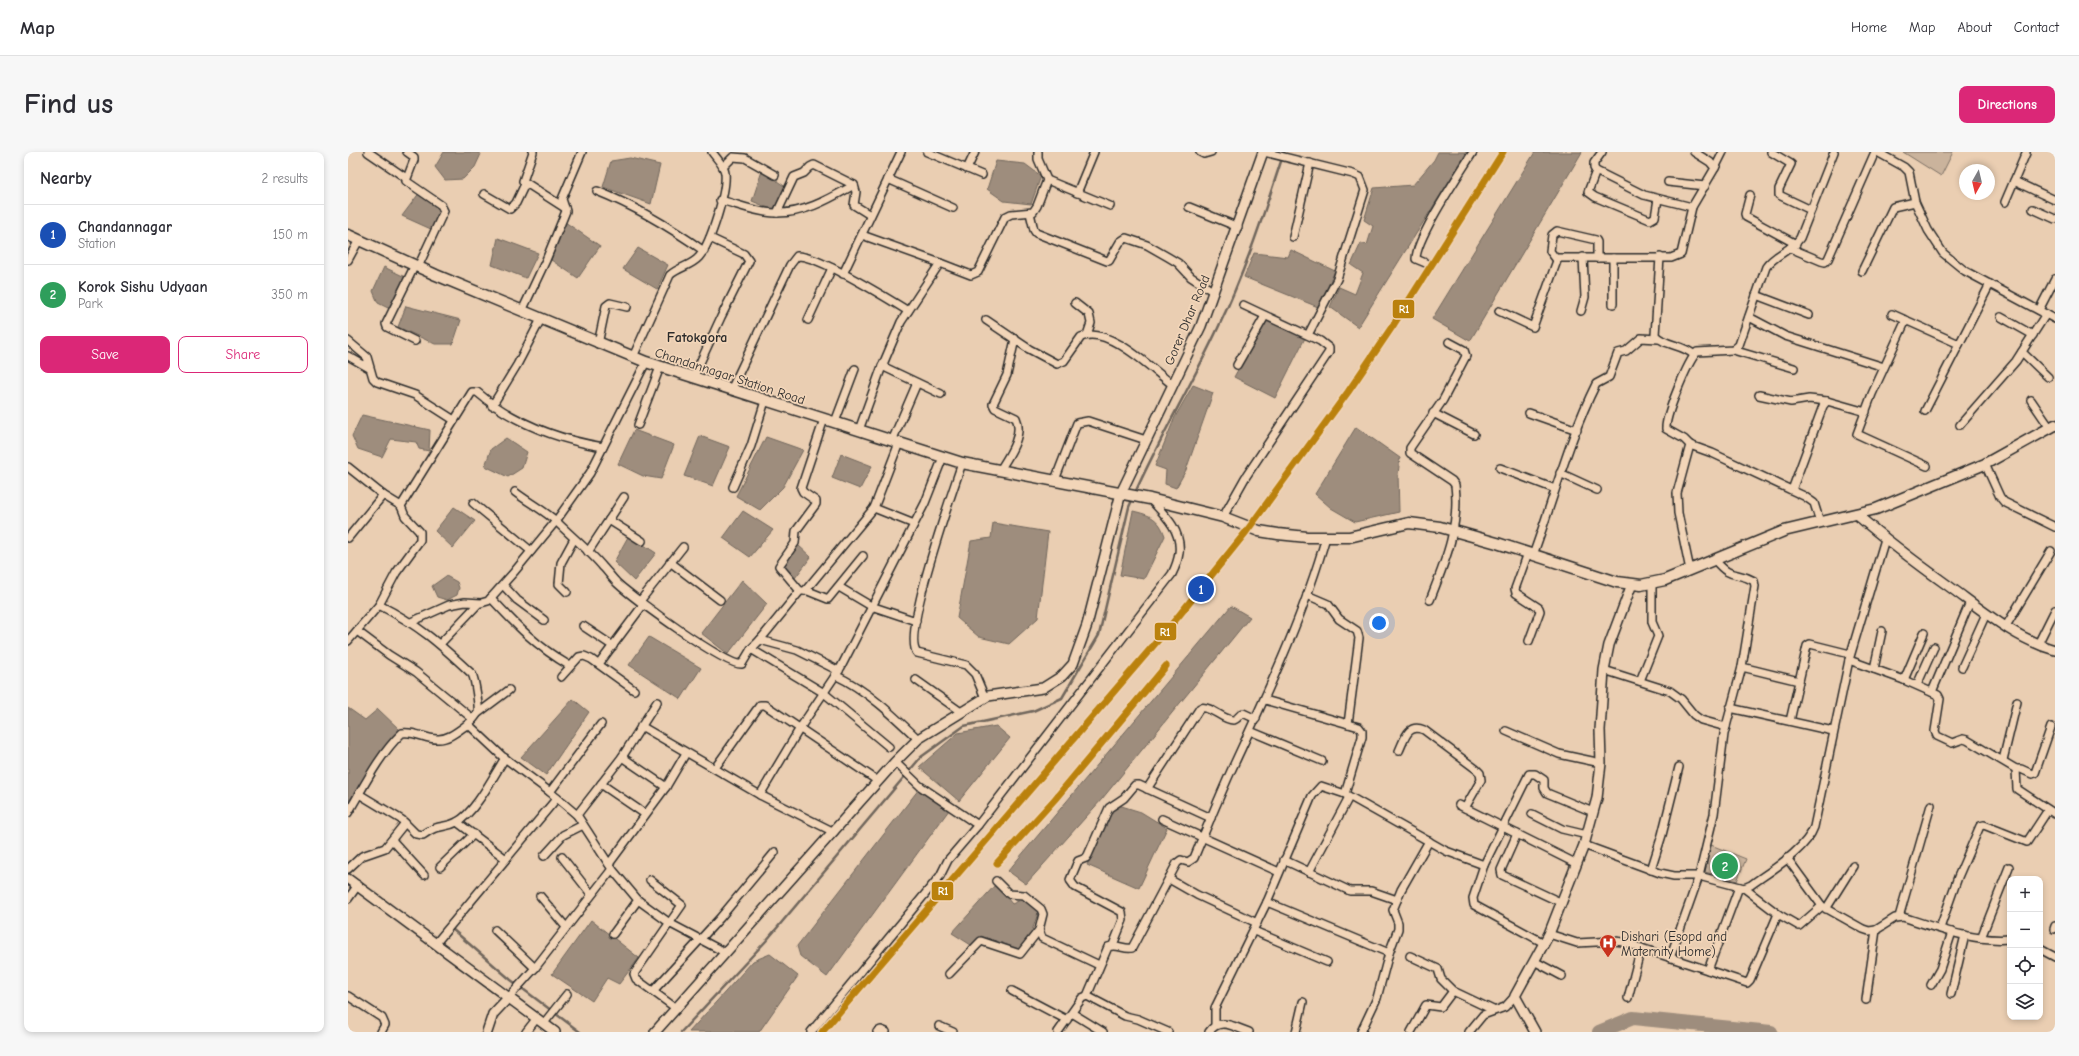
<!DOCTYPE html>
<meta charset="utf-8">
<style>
body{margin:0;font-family:"Comic Neue",sans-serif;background:#f7f7f7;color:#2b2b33}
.controls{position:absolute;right:12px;bottom:12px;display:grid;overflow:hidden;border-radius:8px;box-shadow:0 2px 6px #0003}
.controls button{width:36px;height:36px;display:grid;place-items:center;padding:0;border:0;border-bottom:1px solid #e1e1e2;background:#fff;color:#2b2b33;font:20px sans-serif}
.compass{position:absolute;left:1611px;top:12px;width:36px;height:36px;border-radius:50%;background:#fff;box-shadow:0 2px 6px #0003;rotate:188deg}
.you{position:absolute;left:1031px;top:471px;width:14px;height:14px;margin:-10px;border:3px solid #fff;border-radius:50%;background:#1a73e8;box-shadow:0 0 0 6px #1a73e833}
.badge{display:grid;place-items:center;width:26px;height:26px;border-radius:50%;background:#db2777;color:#fff;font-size:13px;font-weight:700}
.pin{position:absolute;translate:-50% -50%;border:2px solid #fff;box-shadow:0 1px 4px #0006}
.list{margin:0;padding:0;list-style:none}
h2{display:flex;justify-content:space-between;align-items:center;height:52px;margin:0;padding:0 16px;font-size:17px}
h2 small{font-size:13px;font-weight:400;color:#7c7c81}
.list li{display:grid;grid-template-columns:26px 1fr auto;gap:12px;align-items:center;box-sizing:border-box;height:60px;padding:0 16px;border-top:1px solid #e1e1e2}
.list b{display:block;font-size:15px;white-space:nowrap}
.list p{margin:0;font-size:13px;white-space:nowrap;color:#7c7c81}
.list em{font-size:13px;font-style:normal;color:#7c7c81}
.actions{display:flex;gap:8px;padding:12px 16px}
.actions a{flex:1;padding:9px 0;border:1px solid #db2777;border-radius:8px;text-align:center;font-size:14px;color:#db2777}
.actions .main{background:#db2777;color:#fff}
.icon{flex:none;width:22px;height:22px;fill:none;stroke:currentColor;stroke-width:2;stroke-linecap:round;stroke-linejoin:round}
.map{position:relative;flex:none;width:1707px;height:880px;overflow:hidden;border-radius:8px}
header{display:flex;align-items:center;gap:24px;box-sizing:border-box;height:56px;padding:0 20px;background:#fff;border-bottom:1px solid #e1e1e2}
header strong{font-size:19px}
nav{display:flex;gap:22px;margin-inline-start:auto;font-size:14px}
.intro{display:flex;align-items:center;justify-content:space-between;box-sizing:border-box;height:96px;padding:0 24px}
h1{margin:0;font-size:28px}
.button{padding:10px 18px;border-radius:8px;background:#db2777;color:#fff;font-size:14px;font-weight:700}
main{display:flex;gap:24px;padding:0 24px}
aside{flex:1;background:#fff;border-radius:8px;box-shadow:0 2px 6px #0003}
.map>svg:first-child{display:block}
.green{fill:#cab39c;stroke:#7a6f64}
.water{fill:#9e8d7d;stroke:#70665c}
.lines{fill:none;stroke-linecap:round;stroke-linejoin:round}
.stream{stroke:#70665c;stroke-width:2.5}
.river{stroke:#9e8d7d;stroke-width:14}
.minor-casing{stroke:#2b2b2b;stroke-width:10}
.tertiary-casing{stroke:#2b2b2b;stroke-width:12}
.secondary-casing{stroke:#2b2b2b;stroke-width:13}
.minor{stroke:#f2d5b8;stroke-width:7}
.tertiary{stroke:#f2d5b8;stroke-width:9}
.secondary{stroke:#f2d5b8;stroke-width:10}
.rail-1-casing{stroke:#f2d5b8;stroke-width:10}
.rail-1{stroke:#ba810d;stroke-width:7}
.labels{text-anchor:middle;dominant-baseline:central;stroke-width:3.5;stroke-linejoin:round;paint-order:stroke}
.street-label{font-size:13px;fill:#2b2b2b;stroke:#f2d5b8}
.poi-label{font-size:13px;fill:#2b2b2b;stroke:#f2d5b8;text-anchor:start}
.neighbourhood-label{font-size:14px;font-weight:bold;fill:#2b2b2b;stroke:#f2d5b8}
.line-badge{stroke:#f2d5b8;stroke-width:1.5}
.badge-label{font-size:11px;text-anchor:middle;font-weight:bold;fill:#fff}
</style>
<header>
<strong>Map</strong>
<nav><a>Home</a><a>Map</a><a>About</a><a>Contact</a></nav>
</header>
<div class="intro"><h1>Find us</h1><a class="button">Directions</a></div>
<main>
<aside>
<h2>Nearby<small>2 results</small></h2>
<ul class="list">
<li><span class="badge" style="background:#1a4fb4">1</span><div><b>Chandannagar</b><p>Station</p></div><em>150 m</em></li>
<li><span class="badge" style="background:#2e9e5b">2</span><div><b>Korok Sishu Udyaan</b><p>Park</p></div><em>350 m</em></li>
</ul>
<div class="actions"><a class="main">Save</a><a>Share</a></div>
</aside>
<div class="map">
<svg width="1707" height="880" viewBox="0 0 1707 880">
<rect width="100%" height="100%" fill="#eaceb2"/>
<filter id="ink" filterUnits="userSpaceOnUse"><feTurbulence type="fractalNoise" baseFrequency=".025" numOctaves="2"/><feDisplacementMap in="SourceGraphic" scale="8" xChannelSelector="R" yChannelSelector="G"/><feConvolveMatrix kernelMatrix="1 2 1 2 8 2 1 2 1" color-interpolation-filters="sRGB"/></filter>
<g filter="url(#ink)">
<g class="green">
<path d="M1555 0H1605L1593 24Z"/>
<path d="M1363 693 1398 707 1389 729 1357 720Z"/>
</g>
<g class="water">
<path d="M96 0H128L133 2 127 15 115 27 97 28 87 15Z"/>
<path d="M1090 0H1119L1010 175 982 155 991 135 1007 142 1015 121 1003 113 1013 91 1019 93 1025 74 1016 68 1026 36 1065 33 1086 8Z"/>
<path d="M1187 0H1234L1122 189 1084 167Z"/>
<path d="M282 6 312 13 303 52 255 35 263 9Z"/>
<path d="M648 9 677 12 693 24 683 52 656 49 639 37Z"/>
<path d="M415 16 430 22 429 29 439 36 428 59 404 49Z"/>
<path d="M72 40 98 51 85 78 54 64Z"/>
<path d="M217 70 252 94 230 126 203 108Z"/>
<path d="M150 86 190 101 178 126 144 113Z"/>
<path d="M290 96 320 113 309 137 275 117Z"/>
<path d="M943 98 987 119 970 155 896 125 906 101 940 105Z"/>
<path d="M36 115 57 125 42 157 30 151 25 139Z"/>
<path d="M58 154 113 168 105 192H87L50 175Z"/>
<path d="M918 167 957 186 927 246 886 225Z"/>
<path d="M845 233 865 241 838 318 828 336 817 332 818 318 807 314 827 265Z"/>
<path d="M14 263 82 278 81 299 71 297 68 290 43 287 34 305 10 297 4 284Z"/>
<path d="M1008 275 1052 306 1050 322 1051 360 1007 370 983 356 967 342Z"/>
<path d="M286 278 326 293 313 327 295 324 270 312Z"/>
<path d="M352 284 382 295 365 334 336 324Z"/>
<path d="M418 285 455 298 435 335 412 358 388 344Z"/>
<path d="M158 286 179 300 174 316 160 325 137 314 143 297Z"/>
<path d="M493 302 524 314 512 337 484 326Z"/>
<path d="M106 355 127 369 105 396 87 379Z"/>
<path d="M395 359 425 378 402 405 375 386Z"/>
<path d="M785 359C802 363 811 366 817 384L796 427 772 423Z"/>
<path d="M645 371 700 380 690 466 661 492 631 485 609 466 623 389 643 386Z"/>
<path d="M281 383 308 401 286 429 266 410Z"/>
<path d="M450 393 463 405 447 426 433 412Z"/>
<path d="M98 424 109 430 111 436 109 443 99 448 89 445 84 434Z"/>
<path d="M394 428 419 452 380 502 353 481Z"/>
<path d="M883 454 902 465 754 647 678 732 660 719Z"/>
<path d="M301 485 353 516 333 547 281 513Z"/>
<path d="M225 547 241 560 198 623 173 605Z"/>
<path d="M0 556 17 568 30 557 52 578 0 650Z"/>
<path d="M648 574 662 586 611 649 571 615 610 581Z"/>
<path d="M571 637 601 658 479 825 452 804 449 794Z"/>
<path d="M767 652 793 660 819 676 791 736 739 713Z"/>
<path d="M648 732 664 752 677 746 691 758 682 785 672 799 633 784 623 793 604 781Z"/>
<path d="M243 768 291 806 271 832 259 826 244 849 204 822Z"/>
<path d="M422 802 450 824 411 880H341L405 809Z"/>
</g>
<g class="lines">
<g class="stream">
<path d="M787 341C812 285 844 232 870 176 897 120 917 59 936 0"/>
<path d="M104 777 163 828 232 880"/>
<path d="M333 880 418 789 573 605 616 574 685 559 714 546 751 483 781 355 785 346"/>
</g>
<path class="river" d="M1251 880 1285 866 1423 880"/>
<defs>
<g id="minor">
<path d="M20 0 58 26"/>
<path d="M59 0 66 5V8L58 29 93 53 96 59 70 115"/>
<path d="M185 0 175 29 217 56"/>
<path d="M579 0 634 23"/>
<path d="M852 0 856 2 863 0"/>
<path d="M916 0 1005 22 1012 25 1017 38 989 127 960 183"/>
<path d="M1254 0 1246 11V16L1248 19 1296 43 1344 55"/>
<path d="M1423 0 1443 12 1431 37V43L1463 58"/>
<path d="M1529 0 1556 15 1561 20 1567 50 1580 78 1595 101 1617 119 1707 167"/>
<path d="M375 15 385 5 397 6 427 23"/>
<path d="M1367 16 1375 0"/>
<path d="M619 17 627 0"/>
<path d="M1248 19 1240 40 1247 45 1302 68 1307 65 1310 47"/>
<path d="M540 27 605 56"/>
<path d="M699 28 762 54"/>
<path d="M1666 29 1707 48"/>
<path d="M1320 30 1357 34"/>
<path d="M249 39C287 54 322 75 356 99"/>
<path d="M729 41 746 0"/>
<path d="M136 42 162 57 168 51 177 32"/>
<path d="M1402 43 1397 62 1398 65 1448 92"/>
<path d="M372 48C389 52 409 61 427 61 456 62 481 47 506 33"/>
<path d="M1657 50 1678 1"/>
<path d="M841 55 890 75"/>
<path d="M1685 57 1707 67"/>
<path d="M429 61 446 25 456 21 462 15 466 13 506 33 508 40 506 53 522 63"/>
<path d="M682 61 686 78 688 81 759 109H761L772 90 778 86 799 93 820 105 830 111 843 125 866 140"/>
<path d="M514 83 592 111"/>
<path d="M945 85 962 11"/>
<path d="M1442 96 1473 109 1477 110 1480 107 1527 0"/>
<path d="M1312 105 1307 183C1316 194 1335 192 1346 203"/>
<path d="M1265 106V152"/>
<path d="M1208 107 1202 99 1204 83 1209 79 1248 88 1249 90V106"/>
<path d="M0 108 11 88"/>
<path d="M1080 112 1068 107C1068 86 1112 21 1125 0"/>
<path d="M67 113 38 172 39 175 67 189"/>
<path d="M1514 119 1545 55 1567 50"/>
<path d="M495 122 553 0"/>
<path d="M1408 143 1461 163"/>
<path d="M727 151 741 162 743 171 739 183"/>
<path d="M1691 158 1707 127"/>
<path d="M174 159 198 108 218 59 214 47 234 0"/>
<path d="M1151 159 1185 175 1210 106H1323L1333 102 1344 55 1367 16 1362 10 1346 0"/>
<path d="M1233 159 1237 145 1235 105"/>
<path d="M1544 162 1611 192"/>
<path d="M1401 165 1437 184 1536 215"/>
<path d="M1653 165 1685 183"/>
<path d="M460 168 484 116"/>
<path d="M638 168 681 197 709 212 716 209 733 185C760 173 804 217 825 233"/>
<path d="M1558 168 1524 242 1509 282 1579 314"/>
<path d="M0 189 19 205 25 226 29 230 67 243 106 268"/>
<path d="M250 192 258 154 262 151 279 155"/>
<path d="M1385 198 1446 216"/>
<path d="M1674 200 1700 225"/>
<path d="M0 204 21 216"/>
<path d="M285 205 322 123C331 115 343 114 351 105 363 91 379 39 377 21 376 13 368 6 364 0"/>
<path d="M889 213 917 164"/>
<path d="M534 214 593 242"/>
<path d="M345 226 373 165 401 109 396 102 362 86"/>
<path d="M383 238 442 113 449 104C470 103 539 146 560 159"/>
<path d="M1411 243 1443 250 1461 247 1479 249"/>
<path d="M1683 248 1702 276"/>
<path d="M144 254 169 213 193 167"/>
<path d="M1577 259 1642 132"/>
<path d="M1085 261 1126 282"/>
<path d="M1181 261 1229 278"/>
<path d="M487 270 507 217"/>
<path d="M290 273 312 215"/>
<path d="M1612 273 1668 209 1698 162"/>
<path d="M511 278 533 217 553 170 592 111 623 123 630 120 657 65 663 62 685 60 689 54 699 28 690 7V0"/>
<path d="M544 289 569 231"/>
<path d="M1342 293 1364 301 1456 344 1466 351 1472 370"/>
<path d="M614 311C605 339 553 483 569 501L618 513 627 522 637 546"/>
<path d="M1637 312 1652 345 1656 350 1707 375"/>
<path d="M0 315 35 343 53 354"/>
<path d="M1152 316 1207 337"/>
<path d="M652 318C660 305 676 283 668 266L647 256 645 252 659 223 667 187"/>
<path d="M1212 321 1249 338"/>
<path d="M707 328 729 271 740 269 798 288"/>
<path d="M385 335 403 294 417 249"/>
<path d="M1444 338 1475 254 1479 249 1518 260"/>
<path d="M167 340C180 350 197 359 209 370 224 385 242 399 255 415 260 420 264 426 269 431 284 445 380 516 394 512L403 497 412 488 449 498 491 519"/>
<path d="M125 351 183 399"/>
<path d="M526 356 551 291"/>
<path d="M875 365 897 326 981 200V196L972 189 895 153"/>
<path d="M261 368 294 389"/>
<path d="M0 386 35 343"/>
<path d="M240 400 276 345"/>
<path d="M1180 401 1167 437 1168 441 1191 456 1192 459 1181 489"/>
<path d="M1185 403C1206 346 1221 286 1248 232L1261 225 1270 201 1278 199 1293 186 1310 187"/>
<path d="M322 410 372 448"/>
<path d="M1342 418 1330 361 1329 341 1342 293 1336 287 1318 277C1317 264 1340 209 1349 200L1385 198 1391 193 1418 115C1427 102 1443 99 1452 86L1486 0"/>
<path d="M155 433 169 448 196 468"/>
<path d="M491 435 523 454 568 469"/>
<path d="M452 439 431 414 447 391 448 379 468 352V349L455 340 453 336 476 267"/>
<path d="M457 439 526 356 566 372"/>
<path d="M219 440 211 432 213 411 226 387"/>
<path d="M959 443 980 452 991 467 1009 479 1011 486 1000 572"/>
<path d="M143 446C169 474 188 494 222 514"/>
<path d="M1082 448C1097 410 1112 375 1107 333L1104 329 1062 301V296L1095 248 1118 204 1116 198 1101 190"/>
<path d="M292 449 335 395"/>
<path d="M31 453C71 473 92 492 124 522 127 527 131 554 130 560 128 565 124 569 120 572L154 604 202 640"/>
<path d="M63 470 101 453 117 450 133 451 140 449 166 420 208 369 242 321 298 210"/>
<path d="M235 474 265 494"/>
<path d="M1658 474 1703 399"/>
<path d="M9 479 41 503 68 520 125 567"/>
<path d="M412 488 452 439H460L480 447 515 404"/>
<path d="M0 489 31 453 48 421 72 388V380L57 364 53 354 124 240H129C165 271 209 287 255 295"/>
<path d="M92 492 130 452"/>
<path d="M1690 492 1707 458"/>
<path d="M403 497 476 541 541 595"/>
<path d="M1501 508 1556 528 1590 543 1592 547 1587 579 1589 584 1604 591 1615 587 1619 588 1668 617 1669 637 1707 662"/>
<path d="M251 512 295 453"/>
<path d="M1394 515 1451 529"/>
<path d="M1614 515 1638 462"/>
<path d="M1526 517 1534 479"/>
<path d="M1256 518 1322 539 1333 547 1346 563 1353 568 1378 575"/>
<path d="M487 523C519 538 545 563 570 587"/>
<path d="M213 525 231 505 236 504 243 507 286 538"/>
<path d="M568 528 613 560"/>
<path d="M1556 528 1576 481"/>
<path d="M1292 529 1310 484 1304 470V431"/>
<path d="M1569 533 1586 495"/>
<path d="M1584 540 1622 450"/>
<path d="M917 548 1011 575 1014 579V585L997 642"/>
<path d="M1382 556 1485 579"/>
<path d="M129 562 161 538"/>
<path d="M1442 569 1459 494 1462 492 1502 502"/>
<path d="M253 572 202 640 229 663 264 717 290 748 323 772 378 801"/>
<path d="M293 574 412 643 486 680"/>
<path d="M902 579 974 609"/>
<path d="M1158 579 1211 602 1253 611"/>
<path d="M1051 599C1057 586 1060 571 1076 578L1128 617 1132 621 1133 628 1117 656"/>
<path d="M274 605 318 635"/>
<path d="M1655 608 1669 550"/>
<path d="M547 610 572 634 630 673"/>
<path d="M367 616 412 553H417L530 629"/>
<path d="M1668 617H1673L1684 622 1687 621 1703 575"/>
<path d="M253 632 297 662"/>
<path d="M799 637 852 556C863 553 874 568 885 568 890 568 891 562 895 561L908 567"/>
<path d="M11 642 54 668 68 682 75 683C91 671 96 677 109 670 127 661 146 623 157 606"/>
<path d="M412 643 452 576 493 515 577 351 595 305"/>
<path d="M1111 653 1229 712"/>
<path d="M0 661C16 634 31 603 54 581 67 579 77 587 89 587 100 588 111 578 120 572"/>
<path d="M1184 662 1214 677 1239 683"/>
<path d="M229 663 274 605 309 550"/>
<path d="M814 667 931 720"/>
<path d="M109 670 158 707"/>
<path d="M1169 682 1153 718 1154 723 1214 751"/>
<path d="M44 688 76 723"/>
<path d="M1236 693 1312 721 1326 724H1351L1396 736 1403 733C1422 719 1458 698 1466 675L1501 508 1537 387"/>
<path d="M196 704 215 683 235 673"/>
<path d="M214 705 243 742"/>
<path d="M1439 706 1474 754 1515 777 1521 779 1528 778 1547 766 1555 765C1589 776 1626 790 1662 787"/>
<path d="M936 708 1002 739H1023L1049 748"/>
<path d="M261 712 318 635 338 601"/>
<path d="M1136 713 1125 746 1126 753 1196 791"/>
<path d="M92 715 126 682"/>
<path d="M0 717 14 704 37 696 57 671"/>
<path d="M1303 718 1314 683 1331 615"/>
<path d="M961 720 1001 645"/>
<path d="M821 727 849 743 909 771"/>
<path d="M302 728 334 753 286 822 288 827 329 857"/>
<path d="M648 729 661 742 676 743 693 757 695 762 691 778 694 786 751 813"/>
<path d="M1396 736 1430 762 1451 774 1474 754"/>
<path d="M192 744 218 775"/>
<path d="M0 747 10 733"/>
<path d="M919 750 1041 801"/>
<path d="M1478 757 1505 714"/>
<path d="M1551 765 1583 653"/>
<path d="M1592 776 1610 725 1632 674 1636 673 1679 690 1700 658"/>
<path d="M1706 777 1707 774"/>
<path d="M147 778 187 816"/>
<path d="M906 779 979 810"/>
<path d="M265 782 290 748"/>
<path d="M1201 782 1229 791 1267 789 1275 790 1399 831 1402 828 1430 762"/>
<path d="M1633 786 1661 715"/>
<path d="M88 791 209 646"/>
<path d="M765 793 775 768 774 760 727 735 722 728 730 709 738 706 740 703 761 656 776 646 787 633H791L863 666"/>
<path d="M1692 797 1707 805"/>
<path d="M1062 804 1090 817 1093 827 1105 839 1145 858"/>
<path d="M1322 806 1351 724 1366 662 1376 582 1394 515 1407 434 1406 429C1386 418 1384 429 1366 407"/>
<path d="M1186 809 1214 824"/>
<path d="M1360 818 1391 735"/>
<path d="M601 822 633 789 672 802 691 778"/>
<path d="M1583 833 1592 817 1604 780"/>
<path d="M305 839 372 766 427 700"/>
<path d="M664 839 719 868"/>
<path d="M1603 842 1617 783"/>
<path d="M0 844 34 866 37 873 33 880"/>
<path d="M739 844 760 795C769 791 776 798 784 796L829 711 833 708 840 710 846 706C858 677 870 648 883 619 918 543 955 466 978 385"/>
<path d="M161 845 187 816 264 717"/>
<path d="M1280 846 1293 796"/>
<path d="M1518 848 1528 778"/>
<path d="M724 861 755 880"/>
<path d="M196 871 219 842"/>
<path d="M867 873V856L919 750 964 644 973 634 997 642 1098 699 1136 713 1181 622H1187L1196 628V636L1199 641 1245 660"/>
<path d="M591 874 605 880"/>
<path d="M178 880 189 866"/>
<path d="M463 880 592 724 600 708 630 673 824 422C827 416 830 408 831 401 834 378 816 362 802 347"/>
<path d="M529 880 533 878 538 880"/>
<path d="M710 880 734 846 739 844 777 864 790 867 820 880"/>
<path d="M861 880C872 865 886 875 901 880"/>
<path d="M948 880 955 850"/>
<path d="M1013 880 1029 846 1041 801 1050 777V771L1045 758 1053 738 1081 689"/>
<path d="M1063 880 1078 853 1093 855 1105 839"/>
<path d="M1121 880 1135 863 1157 855 1167 844"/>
</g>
<g id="tertiary">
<path d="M1508 362C1538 388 1570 412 1602 435 1635 459 1668 487 1707 498"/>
<path d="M0 727 207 880"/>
<path d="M139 880 145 862 161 845"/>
<path d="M307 880 547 610 570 587 640 544 695 536 714 524 725 512 739 473 773 341 853 174 915 0"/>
<path d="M1187 880 1167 844 1201 782 1236 693 1249 646 1253 611 1252 578 1256 518 1261 493 1284 432"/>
</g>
<path id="secondary" d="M0 83 88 123 298 210 614 311 802 347 875 365 911 379 930 382 959 385H1001L1061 371 1092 375 1149 391 1269 430 1293 433 1317 428 1436 379 1528 357 1637 312 1707 273"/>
</defs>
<use href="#minor" class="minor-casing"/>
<use href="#tertiary" class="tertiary-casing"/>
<use href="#secondary" class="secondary-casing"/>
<use href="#minor" class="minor"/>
<use href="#tertiary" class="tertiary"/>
<use href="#secondary" class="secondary"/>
<defs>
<g id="rail-1">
<path d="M649 711 707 647 818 514"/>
<path d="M474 880 829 466 898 380 1000 240 1046 172 1155 0"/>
</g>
</defs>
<use href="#rail-1" class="rail-1-casing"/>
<use href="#rail-1" class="rail-1"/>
</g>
</g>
<defs>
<symbol id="hospital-pin" viewBox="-11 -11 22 30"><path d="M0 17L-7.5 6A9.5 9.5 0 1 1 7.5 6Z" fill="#c8321e" stroke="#f2d5b8"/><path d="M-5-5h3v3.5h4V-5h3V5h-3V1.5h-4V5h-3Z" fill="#fff"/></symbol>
</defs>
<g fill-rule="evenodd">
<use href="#hospital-pin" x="1250" y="781" width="20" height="27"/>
</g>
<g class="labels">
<g class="street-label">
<text transform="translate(839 168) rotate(-67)">Gorer Dhar Road</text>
<text transform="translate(382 224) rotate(18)">Chandannagar Station Road</text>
</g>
<g class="poi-label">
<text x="1273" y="784">Dishari (Esopd and<tspan x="1273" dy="15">Maternity Home)</tspan></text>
</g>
<g class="neighbourhood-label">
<text x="349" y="185">Fatokgora</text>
</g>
</g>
<g class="line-badge">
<rect x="1044" y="147" width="23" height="20" rx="4" fill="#ba810d"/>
<rect x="806" y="470" width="23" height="19" rx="4" fill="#ba810d"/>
<rect x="583" y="729" width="23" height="20" rx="4" fill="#ba810d"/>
</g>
<g class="badge-label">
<text x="1056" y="161">R1</text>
<text x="817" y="484">R1</text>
<text x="595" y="743">R1</text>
</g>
</svg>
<div class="controls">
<button>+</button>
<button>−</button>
<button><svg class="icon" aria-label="locate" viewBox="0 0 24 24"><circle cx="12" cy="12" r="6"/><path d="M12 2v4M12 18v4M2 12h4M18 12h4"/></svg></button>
<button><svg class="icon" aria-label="layers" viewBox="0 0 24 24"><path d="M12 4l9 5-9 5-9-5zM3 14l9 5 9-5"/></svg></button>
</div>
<svg class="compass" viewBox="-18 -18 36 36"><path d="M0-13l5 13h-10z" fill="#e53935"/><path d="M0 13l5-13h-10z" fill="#7c7c81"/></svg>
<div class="you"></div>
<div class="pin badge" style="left:853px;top:437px;background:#1a4fb4">1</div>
<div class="pin badge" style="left:1377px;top:714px;background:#2e9e5b">2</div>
</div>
</main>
